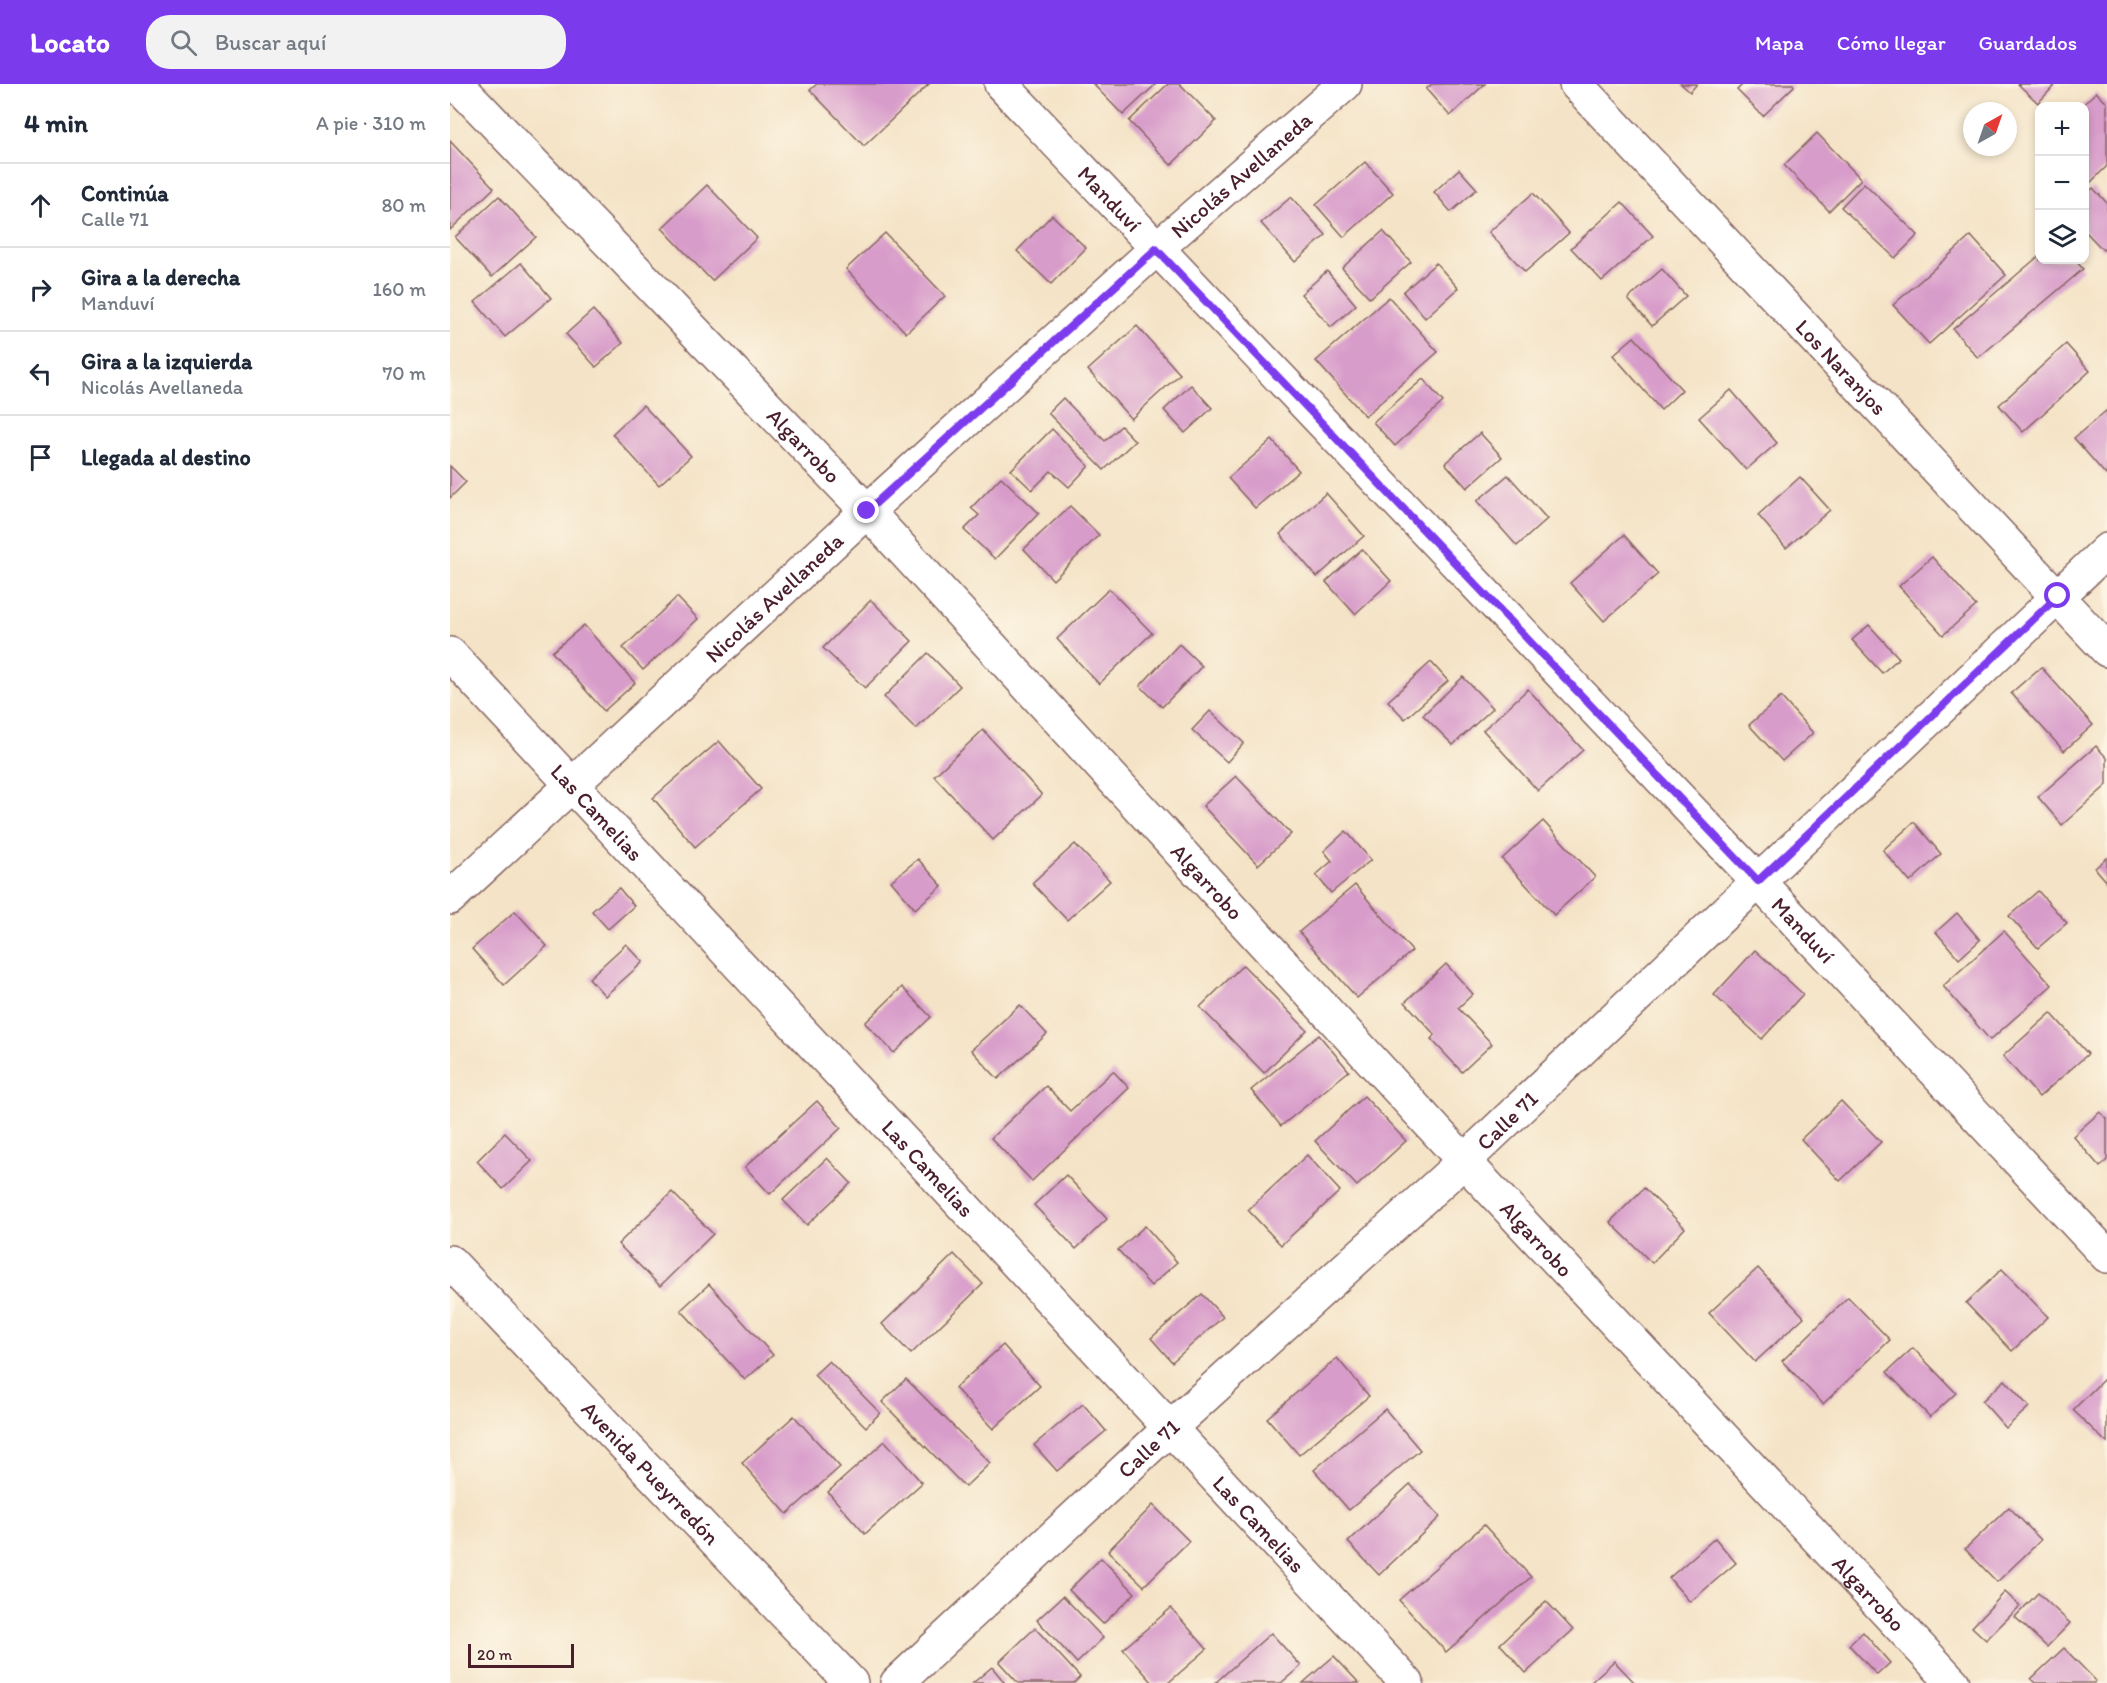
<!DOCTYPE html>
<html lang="es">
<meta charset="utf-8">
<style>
body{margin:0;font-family:Itim,sans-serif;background:#f2f2f3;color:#1f2937}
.controls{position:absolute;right:18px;top:18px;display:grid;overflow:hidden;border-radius:12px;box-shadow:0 3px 9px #0003}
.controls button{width:54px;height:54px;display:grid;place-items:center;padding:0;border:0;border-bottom:2px solid #e0e1e3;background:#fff;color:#1f2937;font:30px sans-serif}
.compass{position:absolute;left:1513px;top:18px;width:54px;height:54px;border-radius:50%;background:#fff;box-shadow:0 3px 9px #0003;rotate:40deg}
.scale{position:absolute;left:18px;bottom:15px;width:106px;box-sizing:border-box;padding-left:6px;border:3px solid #4a1f2b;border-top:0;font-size:16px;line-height:21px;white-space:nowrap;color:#4a1f2b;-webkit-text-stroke:4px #fcf5e5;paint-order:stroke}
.stop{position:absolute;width:18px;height:18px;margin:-14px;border:4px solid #7c3aed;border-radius:50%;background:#fff}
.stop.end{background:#7c3aed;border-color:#fff;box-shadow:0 2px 6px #0008}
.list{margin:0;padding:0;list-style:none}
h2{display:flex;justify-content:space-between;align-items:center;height:78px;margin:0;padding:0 24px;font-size:26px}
h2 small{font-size:20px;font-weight:400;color:#747a83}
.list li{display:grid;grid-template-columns:39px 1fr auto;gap:18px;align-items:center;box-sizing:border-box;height:84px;padding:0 24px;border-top:2px solid #e0e1e3}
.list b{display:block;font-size:22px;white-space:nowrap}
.list p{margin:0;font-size:20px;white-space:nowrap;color:#747a83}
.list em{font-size:20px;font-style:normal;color:#747a83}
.icon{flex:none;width:33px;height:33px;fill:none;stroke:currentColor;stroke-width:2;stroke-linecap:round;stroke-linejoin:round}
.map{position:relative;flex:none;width:1657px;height:1599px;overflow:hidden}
header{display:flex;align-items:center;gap:36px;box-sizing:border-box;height:84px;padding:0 30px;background:#7c3aed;color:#fff}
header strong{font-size:28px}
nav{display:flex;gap:33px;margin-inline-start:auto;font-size:21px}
.search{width:420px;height:54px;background:#f2f2f3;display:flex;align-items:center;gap:15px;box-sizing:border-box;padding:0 21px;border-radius:24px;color:#747a83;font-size:22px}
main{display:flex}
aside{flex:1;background:#fff}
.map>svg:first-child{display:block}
.building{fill:#d89cca}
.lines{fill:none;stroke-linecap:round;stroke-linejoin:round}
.minor-casing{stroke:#866461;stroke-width:36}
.minor{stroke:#fff;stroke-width:33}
.route{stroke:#7c3aed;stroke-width:8}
.labels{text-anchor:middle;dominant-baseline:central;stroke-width:6;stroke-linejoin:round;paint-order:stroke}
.street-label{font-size:22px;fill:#4a1f2b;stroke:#fcf5e5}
</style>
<header>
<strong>Locato</strong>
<div class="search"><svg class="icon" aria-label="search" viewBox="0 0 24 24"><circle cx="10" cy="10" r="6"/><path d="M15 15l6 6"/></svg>Buscar aquí</div>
<nav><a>Mapa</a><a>Cómo llegar</a><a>Guardados</a></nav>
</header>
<main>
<aside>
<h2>4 min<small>A pie · 310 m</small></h2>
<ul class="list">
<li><svg class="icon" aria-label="ahead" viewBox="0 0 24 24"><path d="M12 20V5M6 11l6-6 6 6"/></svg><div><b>Continúa</b><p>Calle 71</p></div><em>80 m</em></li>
<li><svg class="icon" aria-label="right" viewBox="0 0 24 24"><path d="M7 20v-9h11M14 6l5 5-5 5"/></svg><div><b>Gira a la derecha</b><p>Manduví</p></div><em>160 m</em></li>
<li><svg class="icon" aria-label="left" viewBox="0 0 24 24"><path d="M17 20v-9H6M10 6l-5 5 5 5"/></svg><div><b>Gira a la izquierda</b><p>Nicolás Avellaneda</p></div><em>70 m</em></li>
<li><svg class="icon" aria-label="arrive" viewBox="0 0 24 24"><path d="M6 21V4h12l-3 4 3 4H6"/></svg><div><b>Llegada al destino</b></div></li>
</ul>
</aside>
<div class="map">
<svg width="1657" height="1599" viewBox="0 0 1657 1599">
<rect width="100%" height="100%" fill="#fcf5e5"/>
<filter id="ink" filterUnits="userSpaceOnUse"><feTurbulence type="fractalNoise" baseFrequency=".0167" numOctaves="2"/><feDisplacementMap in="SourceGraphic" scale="12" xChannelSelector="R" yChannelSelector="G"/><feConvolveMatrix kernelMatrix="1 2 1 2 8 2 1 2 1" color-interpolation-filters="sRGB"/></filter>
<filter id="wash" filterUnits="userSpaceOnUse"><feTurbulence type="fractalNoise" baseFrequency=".008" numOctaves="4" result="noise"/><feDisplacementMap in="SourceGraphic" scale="24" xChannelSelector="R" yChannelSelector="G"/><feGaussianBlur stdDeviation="1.35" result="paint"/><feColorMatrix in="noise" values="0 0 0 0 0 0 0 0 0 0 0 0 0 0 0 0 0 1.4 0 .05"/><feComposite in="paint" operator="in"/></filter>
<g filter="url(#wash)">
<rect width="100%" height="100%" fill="#f4e3c6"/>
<g id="blocks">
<g class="building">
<path d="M367 0H479L414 62 360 6Z"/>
<path d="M643 0H706L673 31Z"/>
<path d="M718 0H730L766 37 721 81 679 37Z"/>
<path d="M982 0H1035L1000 32 976 5Z"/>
<path d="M1231 0H1247L1240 8Z"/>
<path d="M1293 0H1343L1344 2 1313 32 1287 6Z"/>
<path d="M1568 0H1606L1588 19Z"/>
<path d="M1646 8 1657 19V82L1637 102 1634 99V22H1632Z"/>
<path d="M1367 49 1411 95 1379 127 1334 81Z"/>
<path d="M0 57 44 104 0 146Z"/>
<path d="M915 78 943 109 894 153 866 121Z"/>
<path d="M1009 85 1027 105 1001 128 984 108Z"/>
<path d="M1414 99 1468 151 1445 174 1391 123Z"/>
<path d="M257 101 307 154 262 197 212 144Z"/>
<path d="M1643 104 1657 119V163L1653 166 1634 146V112Z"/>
<path d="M1083 109 1119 149 1075 188 1039 148Z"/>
<path d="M49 112 86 153 42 193 5 153Z"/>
<path d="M841 113 876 151 845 178 811 139Z"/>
<path d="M1172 118 1203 152 1152 197 1121 164Z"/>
<path d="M602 131 636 164 601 200 567 167Z"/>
<path d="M933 147 961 178 920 214 892 184Z"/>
<path d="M435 149 495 212 456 249 396 185Z"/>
<path d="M1521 152 1556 191 1479 260 1443 221Z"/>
<path d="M1590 171V176H1625L1633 185 1528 274 1503 245Z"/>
<path d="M71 179 101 214 55 253 25 218Z"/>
<path d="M986 179 1008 204 975 234 953 208Z"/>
<path d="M1212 185 1236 212 1202 242 1178 215Z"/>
<path d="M877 187 906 221 881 243 851 210Z"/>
<path d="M939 213 988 268 915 332 866 277Z"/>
<path d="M143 226 173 259 146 283 116 250Z"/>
<path d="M687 242 730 290 681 335 638 286Z"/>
<path d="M1184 253 1232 306 1211 326 1163 271Z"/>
<path d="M1616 260 1640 287 1573 348 1549 321Z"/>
<path d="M973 295 993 318 945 362 923 338Z"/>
<path d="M741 301 762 324 735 349 714 326Z"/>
<path d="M1281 306 1327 359 1296 386 1249 334Z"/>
<path d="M613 314 655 357 671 342 685 357 654 386 598 329Z"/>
<path d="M193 321 241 372 209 401 162 350Z"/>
<path d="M1657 326V389L1656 391 1624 354Z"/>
<path d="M602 345 639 382 619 403 601 387 582 406 561 386Z"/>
<path d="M1030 349 1052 373 1017 404 995 379Z"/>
<path d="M822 356 849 387 805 424 778 394Z"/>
<path d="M0 382 16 398 0 414Z"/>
<path d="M1058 391 1097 435 1067 462 1027 417Z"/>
<path d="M551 393 589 429 545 475 514 446 529 431 521 424Z"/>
<path d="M1350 393 1380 426 1336 464 1308 431Z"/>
<path d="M876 409 914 452 867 493 830 450Z"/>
<path d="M620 422 649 451 603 496 574 465Z"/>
<path d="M1174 451 1208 490 1154 537 1120 499Z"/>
<path d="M912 465 941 497 905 530 876 498Z"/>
<path d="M1482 473 1526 522 1493 551 1449 502Z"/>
<path d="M659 505 702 549 649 600 607 555Z"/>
<path d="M227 513 248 535 193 586 173 564Z"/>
<path d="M421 516 462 557 415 604 373 564Z"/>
<path d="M134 541 185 599 154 627 102 568Z"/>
<path d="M1419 541 1449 574 1432 589 1402 556Z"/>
<path d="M729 560 752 582 712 623 690 602Z"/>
<path d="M478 569 510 602 466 645 434 613Z"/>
<path d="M981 578 998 597 955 635 938 617Z"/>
<path d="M1591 583 1643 641 1614 667 1561 609Z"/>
<path d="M1013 593 1043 624 1003 661 973 631Z"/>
<path d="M1078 605 1133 666 1088 707 1033 646Z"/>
<path d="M1331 613 1363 649 1332 677 1299 641Z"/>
<path d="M760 627 794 659 777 678 742 646Z"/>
<path d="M533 646 592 711 543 756 484 692Z"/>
<path d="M269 657 311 705 245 763 203 714Z"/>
<path d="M1646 662 1657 674V701L1612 741 1588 713Z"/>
<path d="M786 692 841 750 808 781 753 722Z"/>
<path d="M1093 737 1145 793 1104 831 1052 775Z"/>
<path d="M1464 738 1491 770 1460 798 1433 766Z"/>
<path d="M896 747 921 776 881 809 866 791 882 777 874 767Z"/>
<path d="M625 760 660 797 617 836 582 799Z"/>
<path d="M1657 774V798L1645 784Z"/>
<path d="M468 775 492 802 465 825 441 797Z"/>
<path d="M905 801 962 867 907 914 849 848Z"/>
<path d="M169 804 184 822 158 845 142 827Z"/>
<path d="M1588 807 1617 839 1588 864 1559 832Z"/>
<path d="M65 827 97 862 54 901 22 865Z"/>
<path d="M1507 829 1530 856 1509 875 1486 848Z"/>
<path d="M1554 847 1602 901 1540 956 1493 902Z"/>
<path d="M176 860 193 878 155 912 139 894Z"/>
<path d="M1305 866 1353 910 1312 955 1264 911Z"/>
<path d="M996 880 1023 910 1008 924 1042 960 1012 988 981 955 985 951 955 918Z"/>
<path d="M793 881 857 946 814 989 750 923Z"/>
<path d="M452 903 481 933 444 969 415 939Z"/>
<path d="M570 921 597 950 548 995 521 966Z"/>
<path d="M1601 929 1638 970 1589 1013 1553 972Z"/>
<path d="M869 951 899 987 831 1042 801 1006Z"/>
<path d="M663 987 679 1004 582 1097 541 1054 596 1002 620 1027Z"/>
<path d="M914 1012 956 1057 907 1102 865 1057Z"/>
<path d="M367 1017 391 1044 320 1110 295 1083Z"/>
<path d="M1391 1017 1431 1058 1390 1097 1351 1055Z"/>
<path d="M1650 1028 1657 1035V1076L1650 1083 1623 1052Z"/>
<path d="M55 1049 82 1077 53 1105 27 1077Z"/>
<path d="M857 1071 890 1107 831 1161 798 1126Z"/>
<path d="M377 1074 401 1099 357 1141 333 1116Z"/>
<path d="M616 1091 657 1135 626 1165 584 1121Z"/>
<path d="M1194 1104 1235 1144 1202 1179 1160 1138Z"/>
<path d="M222 1108 263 1150 210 1202 168 1160Z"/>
<path d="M695 1142 727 1178 701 1202 668 1166Z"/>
<path d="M504 1170 533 1200 461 1270 432 1240Z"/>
<path d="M1308 1184 1354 1233 1305 1278 1259 1229Z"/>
<path d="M1552 1185 1598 1233 1562 1267 1516 1219Z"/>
<path d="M259 1200 323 1271 295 1296 231 1226Z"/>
<path d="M752 1210 773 1233 722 1278 701 1254Z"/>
<path d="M1398 1213 1440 1256 1373 1320 1332 1277Z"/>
<path d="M553 1261 590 1302 543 1345 505 1304Z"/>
<path d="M1463 1264 1506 1309 1480 1333 1437 1288Z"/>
<path d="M887 1274 919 1312 849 1371 817 1334Z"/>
<path d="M379 1277 430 1329 416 1343 364 1291Z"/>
<path d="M1657 1292V1359L1623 1326Z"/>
<path d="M456 1295 540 1379 515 1403 432 1318Z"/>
<path d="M1555 1296 1579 1323 1556 1344 1532 1317Z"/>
<path d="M633 1320 656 1347 607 1387 584 1361Z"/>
<path d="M935 1325 970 1366 899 1426 864 1386Z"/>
<path d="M344 1332 390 1383 337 1430 292 1379Z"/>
<path d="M435 1357 472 1399 415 1450 378 1408Z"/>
<path d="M960 1400 990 1433 929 1491 898 1458Z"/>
<path d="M703 1421 739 1457 694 1502 658 1467Z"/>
<path d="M1559 1423 1591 1456 1547 1498 1515 1465Z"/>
<path d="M1034 1441 1081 1493 996 1568 949 1516Z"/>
<path d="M1265 1454 1286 1479 1240 1518 1219 1494Z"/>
<path d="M651 1474 685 1509 653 1540 619 1506Z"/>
<path d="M1555 1508 1570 1522 1536 1556 1522 1543Z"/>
<path d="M1588 1509 1620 1539 1597 1563 1565 1533Z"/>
<path d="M613 1512 653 1554 627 1579 587 1536Z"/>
<path d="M1096 1517 1123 1546 1076 1589 1050 1560Z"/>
<path d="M721 1524 757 1565 718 1599H703L673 1565Z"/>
<path d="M585 1544 630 1593 624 1599H568L549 1578Z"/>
<path d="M1413 1548 1440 1579 1427 1591 1399 1561Z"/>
<path d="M821 1549 851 1582 831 1599H765Z"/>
<path d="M1614 1564 1646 1597 1644 1599H1585L1581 1595Z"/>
<path d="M884 1572 909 1599H853Z"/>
<path d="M1164 1577 1185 1599H1140Z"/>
<path d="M542 1583 555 1599H523Z"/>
</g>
</g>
</g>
<g filter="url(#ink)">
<use href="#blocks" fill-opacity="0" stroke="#866461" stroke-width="1.5"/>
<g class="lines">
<defs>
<g id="minor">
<path id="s1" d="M7 0 417 427 1014 1077 1503 1599"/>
<path id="s2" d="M551 0 1308 797 1657 1172"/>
<path id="s3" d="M1126 0 1657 566"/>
<path id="s4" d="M0 570 957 1599"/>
<path id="s5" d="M0 814 417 427 706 165 895 0"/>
<path id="s6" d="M0 1178 401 1599"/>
<path id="s7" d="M447 1599 721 1343 1014 1077 1657 466"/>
</g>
</defs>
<use href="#minor" class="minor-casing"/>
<use href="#minor" class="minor"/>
</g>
</g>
<g class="lines" filter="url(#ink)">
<path class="route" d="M417 427 706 165 1308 797 1608 512"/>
</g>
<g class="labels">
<g class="street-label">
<text stroke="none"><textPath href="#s5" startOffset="1072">Nicolás Avellaneda</textPath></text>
<text stroke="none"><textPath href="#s2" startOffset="158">Manduví</textPath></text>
<text stroke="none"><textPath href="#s3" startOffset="388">Los Naranjos</textPath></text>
<text stroke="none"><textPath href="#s1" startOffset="501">Algarrobo</textPath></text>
<text stroke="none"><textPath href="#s5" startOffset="442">Nicolás Avellaneda</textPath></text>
<text stroke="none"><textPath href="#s4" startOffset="216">Las Camelias</textPath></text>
<text stroke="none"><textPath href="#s1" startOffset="1095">Algarrobo</textPath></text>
<text stroke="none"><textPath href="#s2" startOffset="1166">Manduví</textPath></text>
<text stroke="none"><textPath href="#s7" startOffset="830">Calle 71</textPath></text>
<text stroke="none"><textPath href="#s4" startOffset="702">Las Camelias</textPath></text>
<text stroke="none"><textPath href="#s1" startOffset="1581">Algarrobo</textPath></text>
<text stroke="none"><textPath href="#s7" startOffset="344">Calle 71</textPath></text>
<text stroke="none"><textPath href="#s6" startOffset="291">Avenida Pueyrredón</textPath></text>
<text stroke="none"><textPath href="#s4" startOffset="1188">Las Camelias</textPath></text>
<text stroke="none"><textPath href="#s1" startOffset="2067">Algarrobo</textPath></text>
</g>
</g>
</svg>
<div class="controls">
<button>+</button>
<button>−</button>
<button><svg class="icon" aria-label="layers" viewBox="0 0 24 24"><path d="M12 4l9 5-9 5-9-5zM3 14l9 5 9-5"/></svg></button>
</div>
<svg class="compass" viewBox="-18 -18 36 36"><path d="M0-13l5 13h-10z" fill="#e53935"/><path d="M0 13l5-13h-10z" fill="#747a83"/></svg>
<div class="scale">20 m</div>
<div class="stop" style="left:1608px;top:512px"></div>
<div class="stop end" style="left:417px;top:427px"></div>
</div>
</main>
